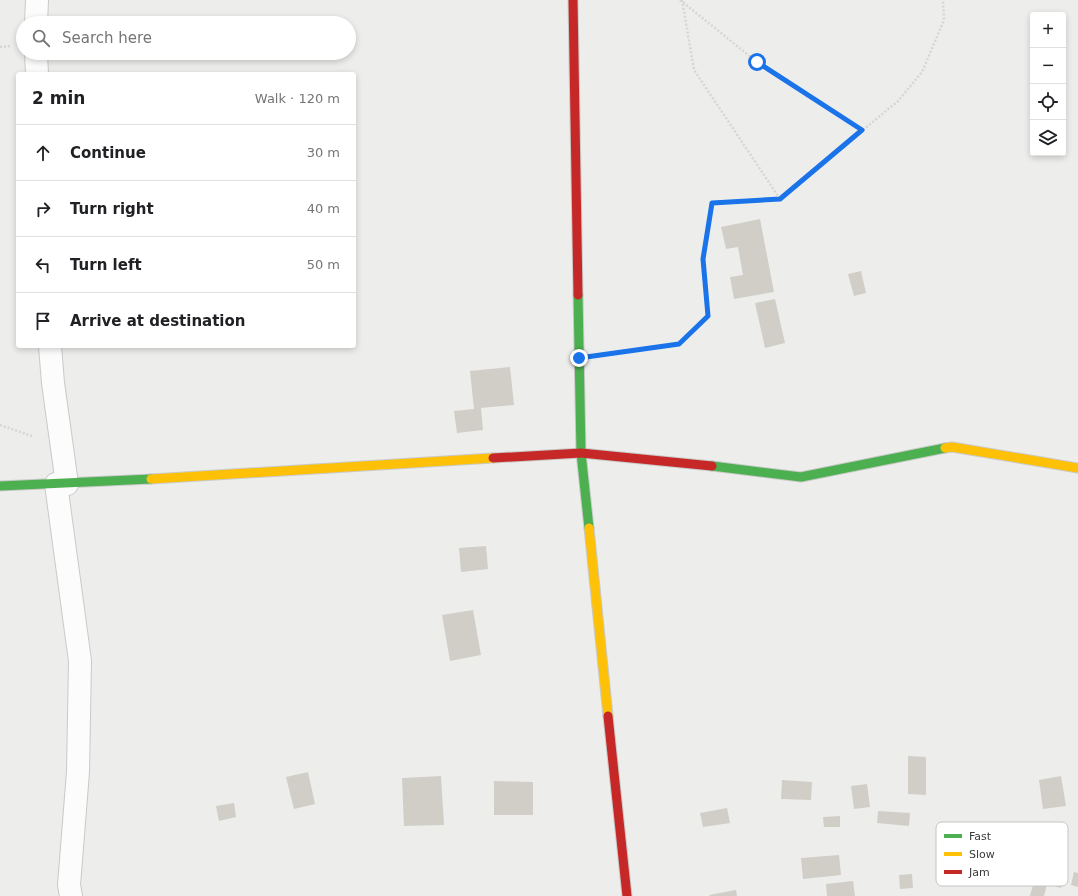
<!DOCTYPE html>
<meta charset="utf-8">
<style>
body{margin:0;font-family:"DejaVu Sans",sans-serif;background:#f2f2f2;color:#202124}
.controls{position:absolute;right:12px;top:12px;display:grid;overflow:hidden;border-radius:4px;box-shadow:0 2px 6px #0003}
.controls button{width:36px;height:36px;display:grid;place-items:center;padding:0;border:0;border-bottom:1px solid #e0e0e0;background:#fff;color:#202124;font:20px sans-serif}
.stop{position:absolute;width:12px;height:12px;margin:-9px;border:3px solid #1a73e8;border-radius:50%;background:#fff}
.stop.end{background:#1a73e8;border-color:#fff;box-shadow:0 1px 4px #0008}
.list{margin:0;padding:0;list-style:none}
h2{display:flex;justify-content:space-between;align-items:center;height:52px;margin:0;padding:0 16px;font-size:17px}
h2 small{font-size:13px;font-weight:400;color:#757577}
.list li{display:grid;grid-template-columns:26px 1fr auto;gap:12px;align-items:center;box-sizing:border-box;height:56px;padding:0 16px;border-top:1px solid #e0e0e0}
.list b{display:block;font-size:15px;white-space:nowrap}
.list em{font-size:13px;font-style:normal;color:#757577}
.icon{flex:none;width:22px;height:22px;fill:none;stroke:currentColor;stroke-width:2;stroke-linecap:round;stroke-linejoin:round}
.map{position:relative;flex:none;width:1078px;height:896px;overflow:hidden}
.search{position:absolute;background:#fff;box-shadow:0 2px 6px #0003;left:16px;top:16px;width:340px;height:44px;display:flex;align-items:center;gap:10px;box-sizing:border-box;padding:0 14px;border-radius:22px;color:#757577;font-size:15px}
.panel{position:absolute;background:#fff;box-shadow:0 2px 6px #0003;left:16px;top:72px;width:340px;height:276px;border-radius:4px}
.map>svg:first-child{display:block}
.building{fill:#d0cec7}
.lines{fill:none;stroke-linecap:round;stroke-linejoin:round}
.street-casing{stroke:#c9cac8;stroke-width:24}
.fast-casing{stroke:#c9cac8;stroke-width:11}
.slow-casing{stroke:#c9cac8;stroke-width:11}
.jam-casing{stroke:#c9cac8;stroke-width:11}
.path{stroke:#d5d6d5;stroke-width:2.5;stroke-dasharray:2 2;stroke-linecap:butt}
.street{stroke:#fcfcfc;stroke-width:22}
.fast{stroke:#4caf50;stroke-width:9}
.slow{stroke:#ffc107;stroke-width:9}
.jam{stroke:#c62828;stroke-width:9}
.route{stroke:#1a73e8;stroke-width:5}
.key{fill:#fff;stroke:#c4c4c4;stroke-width:1}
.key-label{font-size:11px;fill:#3a3b39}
</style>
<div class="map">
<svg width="1078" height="896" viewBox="0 0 1078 896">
<rect width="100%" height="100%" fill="#edeeec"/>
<g class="building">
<path d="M760 219 774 292 734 299 730 277 743 275 738 247 726 249 721 227Z"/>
<path d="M861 271 866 293 854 296 848 274Z"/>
<path d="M775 299 785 343 765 348 755 303Z"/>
<path d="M510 367 514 405 481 408 483 430 457 433 454 411 474 409 470 371Z"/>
<path d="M486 546 488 569 461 572 459 548Z"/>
<path d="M473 610 481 655 450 661 442 615Z"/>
<path d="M908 756 926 757V795L908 794Z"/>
<path d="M308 772 315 804 294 809 286 777Z"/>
<path d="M441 776 444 825 404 826 402 778Z"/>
<path d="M1061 776 1066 806 1043 809 1039 780Z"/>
<path d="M782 780 812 782 811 800 781 799Z"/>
<path d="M494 781 533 782V815H494Z"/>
<path d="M867 784 870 807 854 809 851 786Z"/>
<path d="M234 803 236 817 219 821 216 806Z"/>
<path d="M727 808 730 823 703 827 700 813Z"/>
<path d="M878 811 910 813 909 826 877 823Z"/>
<path d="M840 816V827H824L823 817Z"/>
<path d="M839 855 841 875 803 879 801 858Z"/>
<path d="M1074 872 1078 873V887L1071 885Z"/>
<path d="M1036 873 1063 880 1061 888 1047 884 1044 896H1030Z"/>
<path d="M912 874 913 888 900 889 899 875Z"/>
<path d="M853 881 855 896H827L826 884Z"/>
<path d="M736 890 737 896H710L709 895Z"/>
</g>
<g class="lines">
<defs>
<g id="street">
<path d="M36 23 37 0"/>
<path d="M36 53 37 74"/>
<path d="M50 346 53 383 67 484"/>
<path d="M56 484 80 661 78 772 69 885 71 896"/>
</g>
<g id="fast">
<path d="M578 295 581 453 589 528"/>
<path d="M712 466 801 477 945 448"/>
<path d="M0 486 151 479"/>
</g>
<g id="slow">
<path d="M945 448 952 447 1078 468"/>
<path d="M151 479 493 458"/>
<path d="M589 528 608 716"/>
</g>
<g id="jam">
<path d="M573 0 578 295"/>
<path d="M493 458 581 453 712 466"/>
<path d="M608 716 627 896"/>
</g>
</defs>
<use href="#street" class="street-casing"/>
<use href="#fast" class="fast-casing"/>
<use href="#slow" class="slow-casing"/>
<use href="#jam" class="jam-casing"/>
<g class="path">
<path d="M680 0 757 62 862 130"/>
<path d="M682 0 694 70 780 199"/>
<path d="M0 47 11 46"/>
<path d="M606 354 679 344 708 316 703 259 712 203 780 199 898 101 922 72 944 20 943 0"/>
<path d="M0 425 32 436"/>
</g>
<use href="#street" class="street"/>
<use href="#fast" class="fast"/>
<use href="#slow" class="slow"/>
<use href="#jam" class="jam"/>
</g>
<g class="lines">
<path class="route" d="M579 358 679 344 708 316 703 259 712 203 780 199 862 130 757 62"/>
</g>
<rect x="936" y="822" width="132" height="64" rx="6" class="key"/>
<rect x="944" y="834" width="18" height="4" fill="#4caf50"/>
<rect x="944" y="852" width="18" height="4" fill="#ffc107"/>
<rect x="944" y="870" width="18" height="4" fill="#c62828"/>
<g class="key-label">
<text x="969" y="840">Fast</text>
<text x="969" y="858">Slow</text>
<text x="969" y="876">Jam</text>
</g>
</svg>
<div class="controls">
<button>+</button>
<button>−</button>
<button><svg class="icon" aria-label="locate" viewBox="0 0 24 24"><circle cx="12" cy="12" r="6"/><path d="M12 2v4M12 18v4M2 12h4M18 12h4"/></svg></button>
<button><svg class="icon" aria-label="layers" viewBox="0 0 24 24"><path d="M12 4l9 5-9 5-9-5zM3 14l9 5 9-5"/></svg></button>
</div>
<div class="stop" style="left:757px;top:62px"></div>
<div class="stop end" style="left:579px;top:358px"></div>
<div class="search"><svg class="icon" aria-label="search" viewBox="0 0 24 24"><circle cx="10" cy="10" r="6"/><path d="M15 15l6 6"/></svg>Search here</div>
<section class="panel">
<h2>2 min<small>Walk · 120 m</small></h2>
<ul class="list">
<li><svg class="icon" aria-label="ahead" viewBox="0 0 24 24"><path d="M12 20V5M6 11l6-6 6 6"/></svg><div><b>Continue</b></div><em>30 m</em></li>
<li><svg class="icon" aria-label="right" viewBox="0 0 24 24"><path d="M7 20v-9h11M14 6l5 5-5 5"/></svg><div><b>Turn right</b></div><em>40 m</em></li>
<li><svg class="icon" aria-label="left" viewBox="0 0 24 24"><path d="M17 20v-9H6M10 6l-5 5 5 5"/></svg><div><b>Turn left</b></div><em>50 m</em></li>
<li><svg class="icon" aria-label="arrive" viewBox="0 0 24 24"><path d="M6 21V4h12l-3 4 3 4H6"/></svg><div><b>Arrive at destination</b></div></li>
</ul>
</section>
</div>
